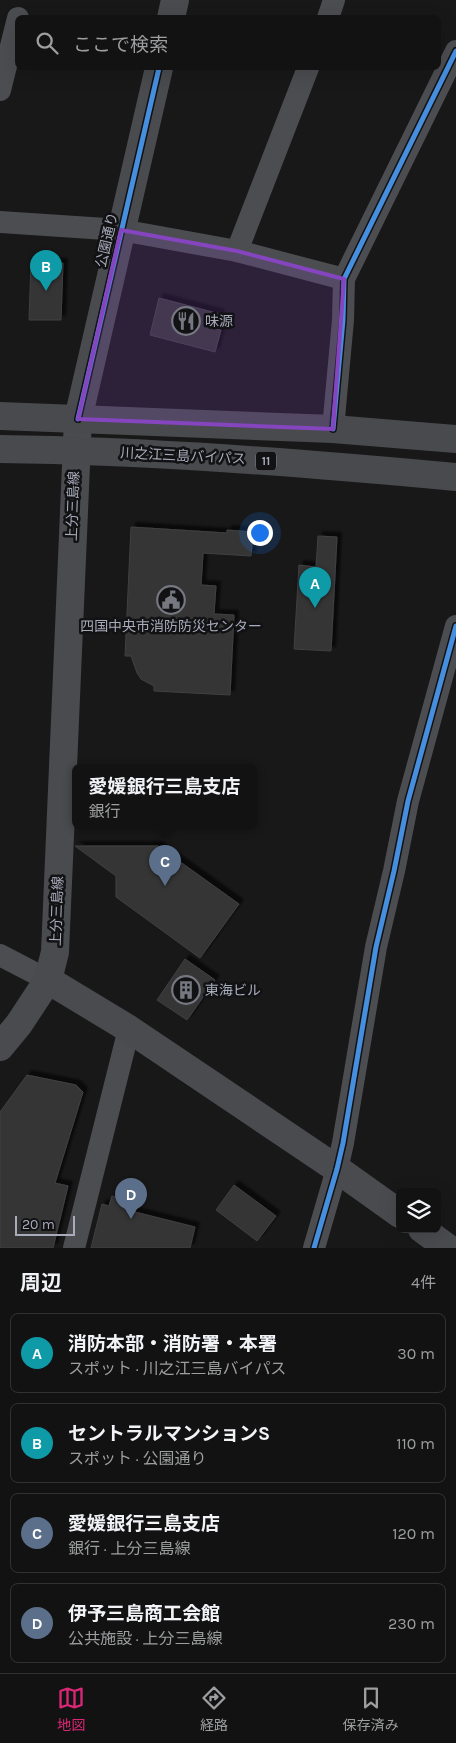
<!DOCTYPE html>
<html lang="ja">
<meta charset="utf-8">
<style>
body{margin:0;font-family:Karla,"Noto Sans JP",sans-serif;background:#1f2020;color:#f1f3f6}
.controls{position:absolute;right:15px;bottom:15px;display:grid;overflow:hidden;border-radius:8px;box-shadow:0 5px 20px #0002}
.controls button{width:45px;height:45px;display:grid;place-items:center;padding:0;border:0;border-bottom:1px solid #313232;background:#121212;color:#f1f3f6;font:25px sans-serif}
.scale{position:absolute;left:15px;bottom:12px;width:60px;box-sizing:border-box;padding-left:5px;border:2px solid #a7abba;border-top:0;font-size:14px;line-height:18px;white-space:nowrap;color:#a7abba;-webkit-text-stroke:4px #121214;paint-order:stroke}
.you{position:absolute;left:259px;top:532px;width:18px;height:18px;margin:-12px;border:4px solid #fff;border-radius:50%;background:#1a73e8;box-shadow:0 0 0 8px #1a73e833}
.badge{display:grid;place-items:center;width:32px;height:32px;border-radius:50%;background:#db2777;color:#fff;font-size:16px;font-weight:700}
.pin{position:absolute;translate:-50% -41px;filter:drop-shadow(0 1px 2px #0008)}
.pin::after{content:'';position:absolute;top:26px;width:18px;height:15px;background:inherit;clip-path:polygon(0 0,100% 0,50% 100%)}
.popup{position:absolute;left:72px;top:764px;width:185px;height:65px;box-sizing:border-box;display:grid;place-content:center;border-radius:8px;background:#121212;filter:drop-shadow(0 1px 4px #0005);font-size:16px;white-space:nowrap;color:#9c9e9f}
.popup b{font-size:19px;color:#f1f3f6}
.popup::after{content:'';position:absolute;left:50%;top:100%;margin-left:-10px;border:10px solid transparent;border-top-color:#121212}
.list{margin:0;padding:0;list-style:none}
h2{display:flex;justify-content:space-between;align-items:center;height:65px;margin:0;padding:0 20px;font-size:21px}
h2 small{font-size:16px;font-weight:400;color:#9c9e9f}
.list li{display:grid;grid-template-columns:32px 1fr auto;gap:15px;align-items:center;box-sizing:border-box;height:80px;margin:0 10px 10px;padding:0 10px;border:1px solid #313232;border-radius:8px}
.list b{display:block;font-size:19px;white-space:nowrap}
.list p{margin:0;font-size:16px;white-space:nowrap;color:#9c9e9f}
.list em{font-size:16px;font-style:normal;color:#9c9e9f}
.icon{flex:none;width:28px;height:28px;fill:none;stroke:currentColor;stroke-width:2;stroke-linecap:round;stroke-linejoin:round}
.map{position:relative;flex:none;width:456px;height:1248px;overflow:hidden}
.search{position:absolute;background:#121212;box-shadow:0 5px 20px #0002;left:15px;right:15px;top:15px;height:55px;display:flex;align-items:center;gap:12px;box-sizing:border-box;padding:0 18px;border-radius:8px;color:#9c9e9f;font-size:19px}
.sheet{height:425px;background:#121212}
nav{display:flex;justify-content:space-around;align-items:center;box-sizing:border-box;height:70px;border-top:1px solid #313232;background:#121212;font-size:14px;color:#9c9e9f}
nav a{display:grid;justify-items:center;gap:2px}
nav .on{color:#db2777}
.map>svg:first-child{display:block}
.building{fill:#343436;stroke:#404144;filter:url(#shadow)}
.lines{fill:none;stroke-linecap:round;stroke-linejoin:round}
.street{stroke:#4c4d51;stroke-width:22}
.secondary{stroke:#4a4b4f;stroke-width:28}
.highway{stroke:#494a4e;stroke-width:28}
.cycleway-casing{stroke:#121214;stroke-width:8}
.cycleway{stroke:#468fdf;stroke-width:5}
.marked{fill:#8445be;fill-opacity:0.2;stroke:#8445be;stroke-width:4;stroke-linejoin:round}
.labels{text-anchor:middle;dominant-baseline:central;stroke-width:5;stroke-linejoin:round;paint-order:stroke}
.shield{fill:#121214;stroke:#7a7d88;stroke-width:1}
.shield-label{font-size:12px;font-weight:bold;fill:#a7abba}
.street-label{font-size:14px;fill:#a7abba;stroke:#121214}
.poi-label{font-size:14px;fill:#a7abba;stroke:#121214;text-anchor:start}
</style>
<div class="map">
<svg width="456" height="1248" viewBox="0 0 456 1248">
<defs>
<filter id="shadow"><feDropShadow dx="4.5" dy="-4.5" stdDeviation="1" flood-color="#0009"/></filter>
</defs>
<rect width="100%" height="100%" fill="#181818"/>
<g class="building">
<path d="M31 262 63 263 61 320H29Z"/>
<path d="M159 298 220 314 216 329 221 330 215 352 150 335Z"/>
<path d="M131 527 227 533V530L253 532 251 556 203 553 201 585 216 586 214 614 234 615 230 695 154 691V686L141 679 137 673 131 656H125Z"/>
<path d="M318 536 337 537 331 651 294 649 299 565 316 567Z"/>
<path d="M75 846H158L239 904 200 958 116 897V876Z"/>
<path d="M185 959 215 980 187 1020 157 1000Z"/>
<path d="M27 1075 76 1085 83 1092 55 1183 68 1186 53 1248H0V1112Z"/>
<path d="M234 1185 276 1216 257 1241 216 1210Z"/>
<path d="M112 1196 133 1201 131 1211 195 1227 190 1248H91L102 1204 109 1206Z"/>
</g>
<g class="lines">
<g class="street">
<path d="M328 18 334 0"/>
<path d="M0 90 18 18"/>
<path d="M0 222 121 230 237 251 344 279"/>
<path d="M237 251 308 68"/>
<path d="M333 429 343 320 344 279 456 51"/>
<path d="M0 955 48 980"/>
<path d="M74 1248 129 1029"/>
<path d="M314 1248 337 1169 343 1143 376 947 394 871 408 801 456 626"/>
</g>
<g class="secondary">
<path d="M171 18 175 0"/>
<path d="M48 980 129 1029 337 1169 400 1214"/>
<path d="M0 1047 19 1024 48 980 55 952 78 419 159 68"/>
<path d="M422 1229 448 1248"/>
</g>
<g class="highway">
<path d="M0 416 333 429 456 439"/>
<path d="M0 449C152 451 304 463 456 477"/>
</g>
<defs>
<g id="cycleway">
<path d="M78 419 159 68"/>
<path d="M333 429 343 320 344 279 456 51"/>
<path d="M314 1248 337 1169 343 1143 376 947 394 871 408 801 456 626"/>
</g>
</defs>
<use href="#cycleway" class="cycleway-casing"/>
<use href="#cycleway" class="cycleway"/>
</g>
<path class="marked" d="M121 230 237 251 344 279 333 429 78 419Z"/>
<defs>
<symbol id="restaurant-ring" viewBox="-11 -11 22 22"><circle r="9.5" fill="#121214" stroke="#757881" stroke-width="1.5"/><path d="M-5-6h1v4h1v-4h1v4h1v-4h1v5L-1.5 .5V6h-2V.5L-5-1ZM5-6V6H3V1.5H1.5Q1.5-4 5-6Z" fill="#757881"/></symbol>
<symbol id="civic-ring" viewBox="-11 -11 22 22"><circle r="9.5" fill="#121214" stroke="#757881" stroke-width="1.5"/><path d="M-.6-6.5H3V-4.5H.6V-3L4-1V1h2V6H-6V1h2V-1L-.6-3ZM-1.2 2.5V6h2.4V2.5Z" fill="#757881"/></symbol>
<symbol id="building-ring" viewBox="-11 -11 22 22"><circle r="9.5" fill="#121214" stroke="#757881" stroke-width="1.5"/><path d="M-4-6H4V6H1V3H-1V6H-4ZM-2.5-4.3h1.7v1.8h-1.7ZM.8-4.3h1.7v1.8H.8ZM-2.5-1h1.7V.8h-1.7ZM.8-1h1.7V.8H.8Z" fill="#757881"/></symbol>
</defs>
<g fill-rule="evenodd">
<use href="#restaurant-ring" x="170" y="305" width="32" height="32"/>
<use href="#civic-ring" x="155" y="584" width="32" height="32"/>
<use href="#building-ring" x="170" y="974" width="32" height="32"/>
</g>
<g class="labels">
<rect class="shield" x="256" y="451.5" width="20" height="19" rx="4"/>
<g class="shield-label">
<text x="266" y="461">11</text>
</g>
<g class="street-label">
<text transform="translate(107 240) rotate(-77)">公園通り</text>
<text transform="translate(183 456) rotate(3)">川之江三島バイパス</text>
<text transform="translate(73 506) rotate(-88)">上分三島線</text>
<text transform="translate(57 911) rotate(-88)">上分三島線</text>
</g>
<g class="poi-label">
<text x="205" y="321">味源</text>
<text x="171" y="626" text-anchor="middle">四国中央市消防防災センター</text>
<text x="205" y="990">東海ビル</text>
</g>
</g>
</svg>
<div class="controls">
<button><svg class="icon" aria-label="layers" viewBox="0 0 24 24"><path d="M12 4l9 5-9 5-9-5zM3 14l9 5 9-5"/></svg></button>
</div>
<div class="scale">20 m</div>
<div class="you"></div>
<div class="pin badge" style="left:315px;top:608px;background:#0f9aa8">A</div>
<div class="pin badge" style="left:46px;top:291px;background:#0f9aa8">B</div>
<div class="pin badge" style="left:165px;top:886px;background:#5c6f8a">C</div>
<div class="popup"><b>愛媛銀行三島支店</b>銀行</div>
<div class="pin badge" style="left:131px;top:1219px;background:#5c6f8a">D</div>
<div class="search"><svg class="icon" aria-label="search" viewBox="0 0 24 24"><circle cx="10" cy="10" r="6"/><path d="M15 15l6 6"/></svg>ここで検索</div>
</div>
<section class="sheet">
<h2>周辺<small>4件</small></h2>
<ul class="list">
<li><span class="badge" style="background:#0f9aa8">A</span><div><b>消防本部・消防署・本署</b><p>スポット · 川之江三島バイパス</p></div><em>30 m</em></li>
<li><span class="badge" style="background:#0f9aa8">B</span><div><b>セントラルマンションS</b><p>スポット · 公園通り</p></div><em>110 m</em></li>
<li><span class="badge" style="background:#5c6f8a">C</span><div><b>愛媛銀行三島支店</b><p>銀行 · 上分三島線</p></div><em>120 m</em></li>
<li><span class="badge" style="background:#5c6f8a">D</span><div><b>伊予三島商工会館</b><p>公共施設 · 上分三島線</p></div><em>230 m</em></li>
</ul>
</section>
<nav>
<a class="on"><svg class="icon" aria-label="map" viewBox="0 0 24 24"><path d="M3 6l6-2 6 2 6-2v14l-6 2-6-2-6 2zM9 4v14M15 6v14"/></svg>地図</a>
<a><svg class="icon" aria-label="directions" viewBox="0 0 24 24"><path d="M12 3l9 9-9 9-9-9zM9 14v-3h6M13 9l2 2-2 2"/></svg>経路</a>
<a><svg class="icon" aria-label="saved" viewBox="0 0 24 24"><path d="M7 4h10v16l-5-4-5 4z"/></svg>保存済み</a>
</nav>
